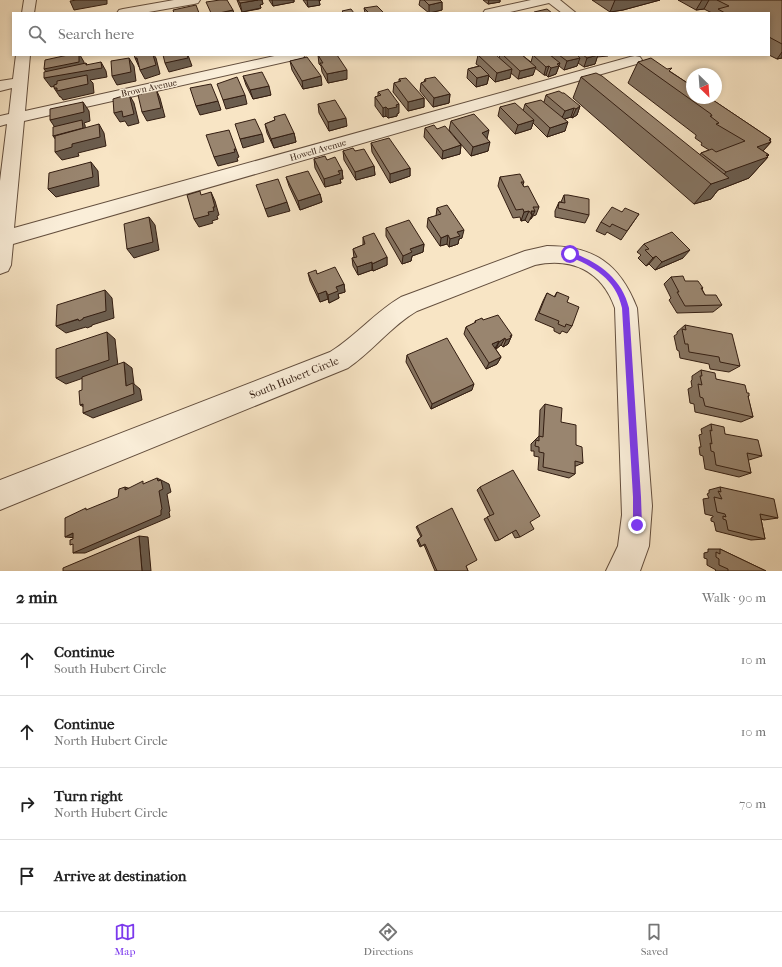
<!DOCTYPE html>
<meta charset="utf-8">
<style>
body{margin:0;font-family:"IM FELL French Canon",serif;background:#f2f2f2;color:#222}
.compass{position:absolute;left:686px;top:68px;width:36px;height:36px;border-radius:50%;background:#fff;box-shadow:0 2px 6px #0003;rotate:155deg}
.stop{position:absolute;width:12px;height:12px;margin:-9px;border:3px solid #7c3aed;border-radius:50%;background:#fff}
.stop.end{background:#7c3aed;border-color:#fff;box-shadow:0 1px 4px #0008}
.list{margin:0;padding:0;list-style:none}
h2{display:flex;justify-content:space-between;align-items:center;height:52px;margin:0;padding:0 16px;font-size:17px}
h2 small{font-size:13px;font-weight:400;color:#767676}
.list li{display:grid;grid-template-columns:26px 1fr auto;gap:12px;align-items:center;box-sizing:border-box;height:72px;padding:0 16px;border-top:1px solid #e0e0e0}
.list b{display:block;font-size:15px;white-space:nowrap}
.list p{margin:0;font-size:13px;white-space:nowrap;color:#767676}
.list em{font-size:13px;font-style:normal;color:#767676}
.icon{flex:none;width:22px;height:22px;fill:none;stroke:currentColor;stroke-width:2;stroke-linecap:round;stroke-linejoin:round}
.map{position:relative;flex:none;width:782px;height:571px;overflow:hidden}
.search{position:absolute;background:#fff;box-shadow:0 2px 6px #0003;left:12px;right:12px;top:12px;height:44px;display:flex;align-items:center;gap:10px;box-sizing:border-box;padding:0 14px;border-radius:0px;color:#767676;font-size:15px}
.sheet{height:340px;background:#fff}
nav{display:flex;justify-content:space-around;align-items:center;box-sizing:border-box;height:56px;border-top:1px solid #e0e0e0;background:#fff;font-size:11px;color:#767676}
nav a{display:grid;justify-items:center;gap:2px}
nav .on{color:#7c3aed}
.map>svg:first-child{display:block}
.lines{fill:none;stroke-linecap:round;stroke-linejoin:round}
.minor-casing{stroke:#644f3e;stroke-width:2}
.minor{fill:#faeed9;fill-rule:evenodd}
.wall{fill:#84725f;stroke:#331d11}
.shaded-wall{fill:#6b5d4e;stroke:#331d11}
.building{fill:#99856f;stroke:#331d11}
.route{fill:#7c3aed}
.labels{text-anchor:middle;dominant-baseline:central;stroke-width:3;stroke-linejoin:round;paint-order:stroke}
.far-street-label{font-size:9px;fill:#331d11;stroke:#faeed9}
.street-label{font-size:11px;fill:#331d11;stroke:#faeed9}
</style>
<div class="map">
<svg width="782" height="571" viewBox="0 0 782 571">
<rect width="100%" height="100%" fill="#f8e5c5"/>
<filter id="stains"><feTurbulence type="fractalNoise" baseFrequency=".005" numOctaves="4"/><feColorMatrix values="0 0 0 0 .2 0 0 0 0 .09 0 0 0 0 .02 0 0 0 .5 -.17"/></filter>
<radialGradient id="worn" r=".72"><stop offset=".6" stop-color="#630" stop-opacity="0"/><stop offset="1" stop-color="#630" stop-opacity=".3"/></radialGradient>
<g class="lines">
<defs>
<g id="minor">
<path d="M24 0H36L34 13H22Z"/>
<path d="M174 0H200L198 3 194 4 143 13H117L119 10 123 9Z"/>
<path d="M531 0H560L576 13H562L549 3 506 13H483L485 10Z"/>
<path d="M16 55H30L25 111 279 55H305L303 58 298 59 24 121 14 228 630 57 635 56 640 57 642 60 640 63 13 244 11 265 8 271 0 274V181L7 124 0 126V116L9 114 12 88 0 91V81L13 79Z"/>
<path d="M547 246C594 246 620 264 637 308L652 506 649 546 640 571H606L618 546 622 515 615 308C602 271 572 257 535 265L417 311C391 326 373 351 348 368L0 510V480L330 352C356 336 375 312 401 297L525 251Z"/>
</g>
</defs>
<use href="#minor" class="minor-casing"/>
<use href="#minor" class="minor"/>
</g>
<g class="wall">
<path d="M237 0H262L263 4 260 5 261 8 259 9 242 12 239 5Z"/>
<path d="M269 0H294V2L273 6Z"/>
<path d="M303 0H321H319L320 5 308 7Z"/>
<path d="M420 0H440L442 2V10L429 13 419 5Z"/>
<path d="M483 0H500V2L488 4Z"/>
<path d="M592 0H660L623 10 610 12Z"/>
<path d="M678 0H782V58L777 59 769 55V13H712L704 9 696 10Z"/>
<path d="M364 8 384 13H365Z"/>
<path d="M318 55 347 79 328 83 322 72 321 66 319 64Z"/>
<path d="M478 55 499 58 500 55H522L531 62 533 55 552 57V55H609L608 56 597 57 595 64 584 67 578 63 577 66 564 70 559 66 556 74 548 77 546 75H544L535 68 533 75 518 79 511 73 510 78 495 82 489 76 487 84 476 87 467 78 468 69 479 66 476 64Z"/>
<path d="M290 61 322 85 303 89 292 70Z"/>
<path d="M638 62 671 72 771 139 770 140 771 142 763 151 769 155 767 156 768 157 749 178 718 190 711 199 694 204 573 98 581 77 700 155 701 153 709 150 701 145 702 143 695 138 696 136V135L628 83Z"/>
<path d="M243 76 271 95 253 99 246 85Z"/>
<path d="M399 79 424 98V107L408 111 393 92 394 83 399 82Z"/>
<path d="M425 79 450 94 449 103 433 107 420 91 421 83 424 82Z"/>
<path d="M378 92 399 113 397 114V116L388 118 386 116 383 117 375 106V97L378 96Z"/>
<path d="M546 95 580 106 577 115 572 118 571 117 565 119V131L547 137 533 123 531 129 515 134 498 116 500 107 523 111 525 104 544 102Z"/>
<path d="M318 104 347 126 329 131 319 113Z"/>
<path d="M274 117 294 133 296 142 274 148 267 133 265 124 275 120Z"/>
<path d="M451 121 487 139 488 151 471 156 449 130Z"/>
<path d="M425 128 437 129 461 145 460 154 442 159 424 137Z"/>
<path d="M371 143 410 168V176L390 183 372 152Z"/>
<path d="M343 151H355L374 166 375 175 356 180 344 160Z"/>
<path d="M314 159 327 160 342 170 343 179H340L341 183 325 187 315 168Z"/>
<path d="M286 177 320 194 322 202 300 210 289 186Z"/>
<path d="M500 177 524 182 523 185 524 187 539 207 536 215 533 216 531 219H530L528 223 525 220 521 221 520 217 513 218 498 186Z"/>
<path d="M564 195 589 215 585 223 555 217V211L559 202H561Z"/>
<path d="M437 208 462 238 459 239 458 244 449 247 447 244 440 246 427 227 428 218 436 216Z"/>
<path d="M622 212 639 214 621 240 607 232 605 235 596 231 601 222Z"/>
<path d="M386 228 424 244 423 252 412 256 411 261 402 264 386 236Z"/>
<path d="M363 237 387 257V265L373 271 372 270 358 275 353 266 352 258H354L353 249 363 245Z"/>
<path d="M644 244 683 258 655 270 649 264 646 266 638 258 641 255 637 252Z"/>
<path d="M308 273 317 274 344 284 345 292 338 294 339 298 329 303 328 299 320 302 310 281Z"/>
<path d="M671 277 703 288 702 289 705 295 722 305 713 312 677 313 669 300 671 298 664 284Z"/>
<path d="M557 292 567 302 572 326 567 333 562 331 560 334 554 331V328L535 320 543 301 547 293 554 297Z"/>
<path d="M483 320 511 337 508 344 503 347 501 345 496 349V347L495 348 501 357 497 364 486 369 464 334 466 327 475 323V321Z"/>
<path d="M685 325 740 366 729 372 710 369 709 364 680 358 679 351 677 350 674 336 677 334V332Z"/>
<path d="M407 355 472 390 431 409 406 362Z"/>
<path d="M701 370 716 379 747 393 749 396 748 397 753 417 741 422 695 412 694 404 690 403 688 389 692 387 691 381 692 380V376Z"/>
<path d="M545 404 561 422 576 445 583 463 576 466H575V474L569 478 538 470 539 457 534 456V451H531V444L539 436 540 410Z"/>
<path d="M711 424 725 434 762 456 749 460H748L751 473 739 477 705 469 703 456 700 455 699 447H701L699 435 702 434 701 429Z"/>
<path d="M480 487 530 522 520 537 515 538 512 532 499 540 495 541 484 519 490 516 477 490Z"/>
<path d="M720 487 778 518 764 520 761 519 765 539 751 540 716 531 714 522 711 521V518L713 517V516L705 514 703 499 709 498 707 494 709 493V490Z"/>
<path d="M417 526 466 566 468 571H435L424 545 420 547 417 540 421 537 416 527Z"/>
<path d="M708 549H720L766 571H715L716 570 707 565V559L704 558V553L708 552Z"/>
</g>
<g class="shaded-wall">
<path d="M77 0H107V4L74 10 70 1Z"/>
<path d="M258 0H262L263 4 260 5 261 8 242 12 240 3Z"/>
<path d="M272 0H294V2L273 6Z"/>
<path d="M307 0H321H319L320 5 308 7Z"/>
<path d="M489 0H500V2L488 4Z"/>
<path d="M615 0H660L623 10 610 12Z"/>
<path d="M702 0H709L704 9 696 10Z"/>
<path d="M442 2V10L429 13V5Z"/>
<path d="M233 10 234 13H219Z"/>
<path d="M782 52V58L777 59Z"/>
<path d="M79 55H80L84 62 85 71 86 63 90 70 101 62 106 71 107 77 90 80 93 83 94 93 63 100 61 97H60L54 88 88 80 51 87 44 78 50 77 44 69Z"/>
<path d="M153 55H154L156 58 160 74 145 79 140 70Z"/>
<path d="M188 55 192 66 169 72 165 63Z"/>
<path d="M598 55 595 64 584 67 587 58Z"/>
<path d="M129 58 134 66 136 81 117 85 112 76Z"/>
<path d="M135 58H137L142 66 139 67Z"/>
<path d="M580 58 577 66 564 70 567 61Z"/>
<path d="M560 63 556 74 548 77 551 68 557 64Z"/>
<path d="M549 66 546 75H544L546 67Z"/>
<path d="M536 67 533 75 518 79 520 71Z"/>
<path d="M512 69 510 78 495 82 497 73Z"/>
<path d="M347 70V79L328 83 327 74Z"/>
<path d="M489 75 487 84 476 87 477 78Z"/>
<path d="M321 76 322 85 303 89 302 81Z"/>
<path d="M269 86 271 95 253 99 250 90Z"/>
<path d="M156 89 160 98 165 117 147 121 142 112Z"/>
<path d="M129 94 134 103 139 123 128 126 125 121 120 122 114 113Z"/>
<path d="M450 94 449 103 433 107 434 98Z"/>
<path d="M245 95 247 104 226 109 223 100Z"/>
<path d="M424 98V107L408 111V102Z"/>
<path d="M218 101 221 110 200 115 196 106Z"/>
<path d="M83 102 89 111 90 121 84 123 85 125 86 133 56 140 53 136 56 129 50 120Z"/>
<path d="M399 104V113L397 114V116L388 118V109L396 105Z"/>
<path d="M580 106 577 115 572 118 576 109Z"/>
<path d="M386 107V116L383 117V108Z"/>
<path d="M574 108 571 117 561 120 565 111Z"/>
<path d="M346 118 347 126 329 131 328 122Z"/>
<path d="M534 120 531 129 515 134 518 125Z"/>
<path d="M568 122 565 131 547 137 550 128Z"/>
<path d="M99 124 104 133 106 146 78 153 79 156 62 160 55 152 72 144Z"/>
<path d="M489 130 487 139 482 133Z"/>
<path d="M294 133 296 142 274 148 271 139Z"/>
<path d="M262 134 264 142 243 148 240 139Z"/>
<path d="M771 139 768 143 771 142 753 162 769 155 766 158 768 157 749 178 718 190 711 199 694 204 711 184 719 181 726 172 757 147Z"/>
<path d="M490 142 488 151 471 156 473 147Z"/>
<path d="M461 145 460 154 442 159 443 151Z"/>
<path d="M234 149H236L239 157 237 158 238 161 218 166 214 157Z"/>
<path d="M91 162 98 171 99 186 56 197 48 189Z"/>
<path d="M374 166 375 175 356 180 355 172Z"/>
<path d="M410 168V176L390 183V174Z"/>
<path d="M342 170 343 179H340L341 183 325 187 324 179 338 171Z"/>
<path d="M211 192 215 201 219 215 217 216 218 219 212 221 213 223 199 227 194 219 213 207Z"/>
<path d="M320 194 322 202 300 210 298 201Z"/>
<path d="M287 202 290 211 268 217 265 209Z"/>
<path d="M529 211 525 220 521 221 524 212Z"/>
<path d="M531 211H535L531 219H530L532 215Z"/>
<path d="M149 217 155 225 159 250 134 258 127 249Z"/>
<path d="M464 230 462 238 459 239 458 244 449 247 450 239 457 232Z"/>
<path d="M448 235 447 244 440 246 441 238Z"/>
<path d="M424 244 423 252 412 256 411 261 402 264 403 256 410 249Z"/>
<path d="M690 250 683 258 655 270 662 262Z"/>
<path d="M656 256 649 264 646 266 653 258Z"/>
<path d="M387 257V265L373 271 372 264Z"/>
<path d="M372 262V270L358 275 357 267Z"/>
<path d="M344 284 345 292 338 294 339 298 329 303 328 295 336 287Z"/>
<path d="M105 290 112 298 114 318 92 325V326L87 328 86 327 66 333 56 326 83 318Z"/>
<path d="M326 291 328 299 320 302 318 294Z"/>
<path d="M107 332 115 339 118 366 66 384 56 378Z"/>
<path d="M512 335 508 344 503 347 506 340Z"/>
<path d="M505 338 501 345 496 349 499 342Z"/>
<path d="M499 341 496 347 489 350 492 344Z"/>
<path d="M501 357 497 364 486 369 489 363Z"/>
<path d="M124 362 132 368 134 384 140 389 142 400 93 418 83 413 90 410 80 405 126 386Z"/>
<path d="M474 384 472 390 431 409 432 404Z"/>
<path d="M157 478 169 484 171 492 167 494 170 511 169 512 170 517 85 553H73L159 491Z"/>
<path d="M125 487 134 490H125Z"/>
<path d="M73 533 77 538 65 537Z"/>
<path d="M139 536 148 537 151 571H142Z"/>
</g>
<g class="building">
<path d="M220 0H227L233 10 219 13H211L206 2Z"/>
<path d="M238 0H258L240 3Z"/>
<path d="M424 0H440L442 2 429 5Z"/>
<path d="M717 0H782V44L769 37V13H725L718 9 729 6Z"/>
<path d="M196 5 199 13H174L173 10Z"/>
<path d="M377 6 384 13H369L364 8Z"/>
<path d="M351 9 354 13H344L342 11Z"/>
<path d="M547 9 552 13H535L534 12Z"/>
<path d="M68 55H79V62L44 69 45 60Z"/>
<path d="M134 55H153L156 65 140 70 137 58H135Z"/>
<path d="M163 55H187L188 58 165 63Z"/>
<path d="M318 55H337L347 70 327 74 320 63H323Z"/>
<path d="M478 55H496L512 69 497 73Z"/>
<path d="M503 55H522L536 67 520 71Z"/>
<path d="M533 55H550L560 63 557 64 559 66 551 68 549 66 546 67Z"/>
<path d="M559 55H577L580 58 567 61Z"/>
<path d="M583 55H598L587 58Z"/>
<path d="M307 57 321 76 302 81 290 61Z"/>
<path d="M129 58 131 72 112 76 111 61Z"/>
<path d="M651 58 667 69 672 68 669 71 692 86V98H710L771 139 769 140 771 142 757 147 769 155H766L768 157 726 172 701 153 712 149 716 152 745 141 716 124 719 123 710 116H712L711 114 638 62Z"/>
<path d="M101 62 102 68 44 78V72L86 63V65Z"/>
<path d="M480 66 489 75 477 78 468 69Z"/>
<path d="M262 72 269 86 250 90 243 76Z"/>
<path d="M596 73 602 76 729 178 711 184 581 77Z"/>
<path d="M87 75 88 84 57 91V88H54V85L57 84V81Z"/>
<path d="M237 77 245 95 223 100 217 84Z"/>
<path d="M435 77 450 94 434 98 421 83 426 81 425 79Z"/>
<path d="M406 78 424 98 408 102 394 83 401 81 399 79Z"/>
<path d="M211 84 218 101 196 106 190 88Z"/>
<path d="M156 89 161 108 142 112 138 95Z"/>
<path d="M388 89 399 104 396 105 397 107 388 109 386 107 383 108 375 97 381 95 378 92Z"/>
<path d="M559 91 562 93H564L580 106 576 109 574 108 565 111 546 95Z"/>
<path d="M129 94 134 114 123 117 122 111 114 113 113 99Z"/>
<path d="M335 100 346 118 328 122 318 104Z"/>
<path d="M541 100 568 122 550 128 525 104Z"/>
<path d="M83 102 84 112 50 120V109Z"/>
<path d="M515 103 534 120 518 125 500 107Z"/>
<path d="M285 114 294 133 271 139 265 124 275 120 274 117Z"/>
<path d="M474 114 489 130 482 133 490 142 473 147 451 121Z"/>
<path d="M255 119 262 134 240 139 235 124Z"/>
<path d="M82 120 83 128 53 136V127Z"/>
<path d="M99 124 100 137 72 144V147L55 152V136Z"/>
<path d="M434 125 437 129 445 126 461 145 443 151 425 128Z"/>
<path d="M229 130 236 149H234L235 152 214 157 206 135Z"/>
<path d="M389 138 410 168 390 174 371 143Z"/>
<path d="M353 148 355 151 364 149 374 166 355 172 343 151Z"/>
<path d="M325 156 327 160 335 157 342 170 338 171 340 174 324 179 314 159Z"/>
<path d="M91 162 93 177 48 189 49 173Z"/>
<path d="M308 171 320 194 298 201 286 177Z"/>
<path d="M520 174 524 182H521L524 187 528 186 539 207H533L535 211H531L532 215 529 211 524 212 523 209 516 210 500 177Z"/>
<path d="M278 179 287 202 265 209 256 185Z"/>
<path d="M200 191 201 195 211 192 215 207H213L214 211 208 212 209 215 194 219 187 195Z"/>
<path d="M564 195H568L589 199V215L558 208 559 202 565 203Z"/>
<path d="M447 205 464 230 457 232 460 236 450 239 448 235 441 238 428 218 441 214 437 208Z"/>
<path d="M612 207 622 212 625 208 639 214 627 231 612 224 610 227 601 222Z"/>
<path d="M149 217 153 242 127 249 124 224Z"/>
<path d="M409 220 424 244 410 249 412 252 403 256 386 228Z"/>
<path d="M672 232 690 250 662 262 656 256 653 258 645 250 649 249 644 244Z"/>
<path d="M374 233 387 257 372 264V262L357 267 352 258 357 257 353 249 365 244 363 237Z"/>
<path d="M335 267 344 284 336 287 338 291 328 295 326 291 318 294 308 273 316 270 317 274Z"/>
<path d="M683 276 685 281H698L703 288H701L705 295H716L722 305 685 306 677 292H679L671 277Z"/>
<path d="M105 290 106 311 83 318V319L79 321 78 319 56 326 57 305Z"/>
<path d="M557 292 569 297 567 302 579 307 572 326 566 324 565 327 558 324 559 321 539 313 547 293 555 297Z"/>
<path d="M498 315 512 335 510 336 511 338 506 340 505 338 499 342V341L492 344 501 357 489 363 466 327 476 322 475 321 482 318 483 320Z"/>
<path d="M685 325 732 334 740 366 720 362 719 357 689 352 688 344H685L682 329 686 330Z"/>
<path d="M107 332 109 360 56 378V349Z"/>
<path d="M447 338 474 384 432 404 407 355Z"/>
<path d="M124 362 126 386 133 383 134 394 83 413V404L80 405 79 391 82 390V377Z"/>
<path d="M701 370 715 373 716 379 745 385 747 393H749V396H748L753 417 705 406 703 398 700 397 698 384 702 385 700 376H702Z"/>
<path d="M545 404 562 408 561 422 576 425V445L582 447 583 463 575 461V474L543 467 544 453 539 452V447L535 446 536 440 539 441V436L543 437Z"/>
<path d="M711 424 724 427 725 434 758 440 762 456 747 453 751 473 716 465 714 452 711 451 710 443 712 444 710 430 712 431Z"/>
<path d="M513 470 540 516 530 522 534 529 520 537 516 530 499 540 487 517 494 514 480 487Z"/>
<path d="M157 478 158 481 161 480 163 489 159 491 162 509 161 510V515L73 553V544L70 545V540L73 539V533L65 537V518L86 508V510L118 497 119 489 125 487V490L143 481V484Z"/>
<path d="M720 487 774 499 778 518 760 514 765 539 728 530 726 520 723 519V516L726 517 725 514 717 512 714 497 722 499 718 491 721 492Z"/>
<path d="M452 508 477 560 466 566 468 571H437L425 544 421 546 418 539 422 536 417 526Z"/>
<path d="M139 536 142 571H63V568Z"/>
<path d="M720 549 766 571H728V569L719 565V559L716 557V552L720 554Z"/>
</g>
<path class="route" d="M568 252H570C597 261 622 278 629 308L641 497 642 525 640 528 637 529 634 528 633 525V497L622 308C616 279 593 266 568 256Z"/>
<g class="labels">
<g class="far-street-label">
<text transform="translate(149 88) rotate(-12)">Brown Avenue</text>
<text transform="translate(318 150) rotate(-16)">Howell Avenue</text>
</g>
<g class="street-label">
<text transform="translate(294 378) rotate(-22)">South Hubert Circle</text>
</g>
</g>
<rect width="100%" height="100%" filter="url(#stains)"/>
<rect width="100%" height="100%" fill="url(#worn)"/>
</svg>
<svg class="compass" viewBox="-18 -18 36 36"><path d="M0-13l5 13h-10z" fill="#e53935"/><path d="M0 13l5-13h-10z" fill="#767676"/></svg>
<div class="stop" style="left:570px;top:254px"></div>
<div class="stop end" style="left:637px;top:525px"></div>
<div class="search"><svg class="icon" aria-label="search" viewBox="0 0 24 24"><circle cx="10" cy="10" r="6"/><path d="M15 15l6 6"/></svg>Search here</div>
</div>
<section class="sheet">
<h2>2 min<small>Walk · 90 m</small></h2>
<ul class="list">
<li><svg class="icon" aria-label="ahead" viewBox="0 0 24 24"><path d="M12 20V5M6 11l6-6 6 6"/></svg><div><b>Continue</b><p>South Hubert Circle</p></div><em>10 m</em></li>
<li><svg class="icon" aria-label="ahead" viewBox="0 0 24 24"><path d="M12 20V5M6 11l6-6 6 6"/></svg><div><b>Continue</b><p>North Hubert Circle</p></div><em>10 m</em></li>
<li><svg class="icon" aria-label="right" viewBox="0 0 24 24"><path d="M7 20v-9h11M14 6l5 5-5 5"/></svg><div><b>Turn right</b><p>North Hubert Circle</p></div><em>70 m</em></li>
<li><svg class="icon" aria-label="arrive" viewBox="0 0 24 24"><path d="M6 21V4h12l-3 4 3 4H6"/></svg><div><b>Arrive at destination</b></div></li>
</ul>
</section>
<nav>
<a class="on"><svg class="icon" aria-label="map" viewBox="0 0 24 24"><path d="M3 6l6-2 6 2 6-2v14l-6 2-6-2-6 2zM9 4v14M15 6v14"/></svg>Map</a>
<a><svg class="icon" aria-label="directions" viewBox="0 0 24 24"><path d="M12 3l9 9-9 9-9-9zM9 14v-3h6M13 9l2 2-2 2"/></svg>Directions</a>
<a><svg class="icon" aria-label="saved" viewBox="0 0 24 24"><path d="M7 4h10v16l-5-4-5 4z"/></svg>Saved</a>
</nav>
